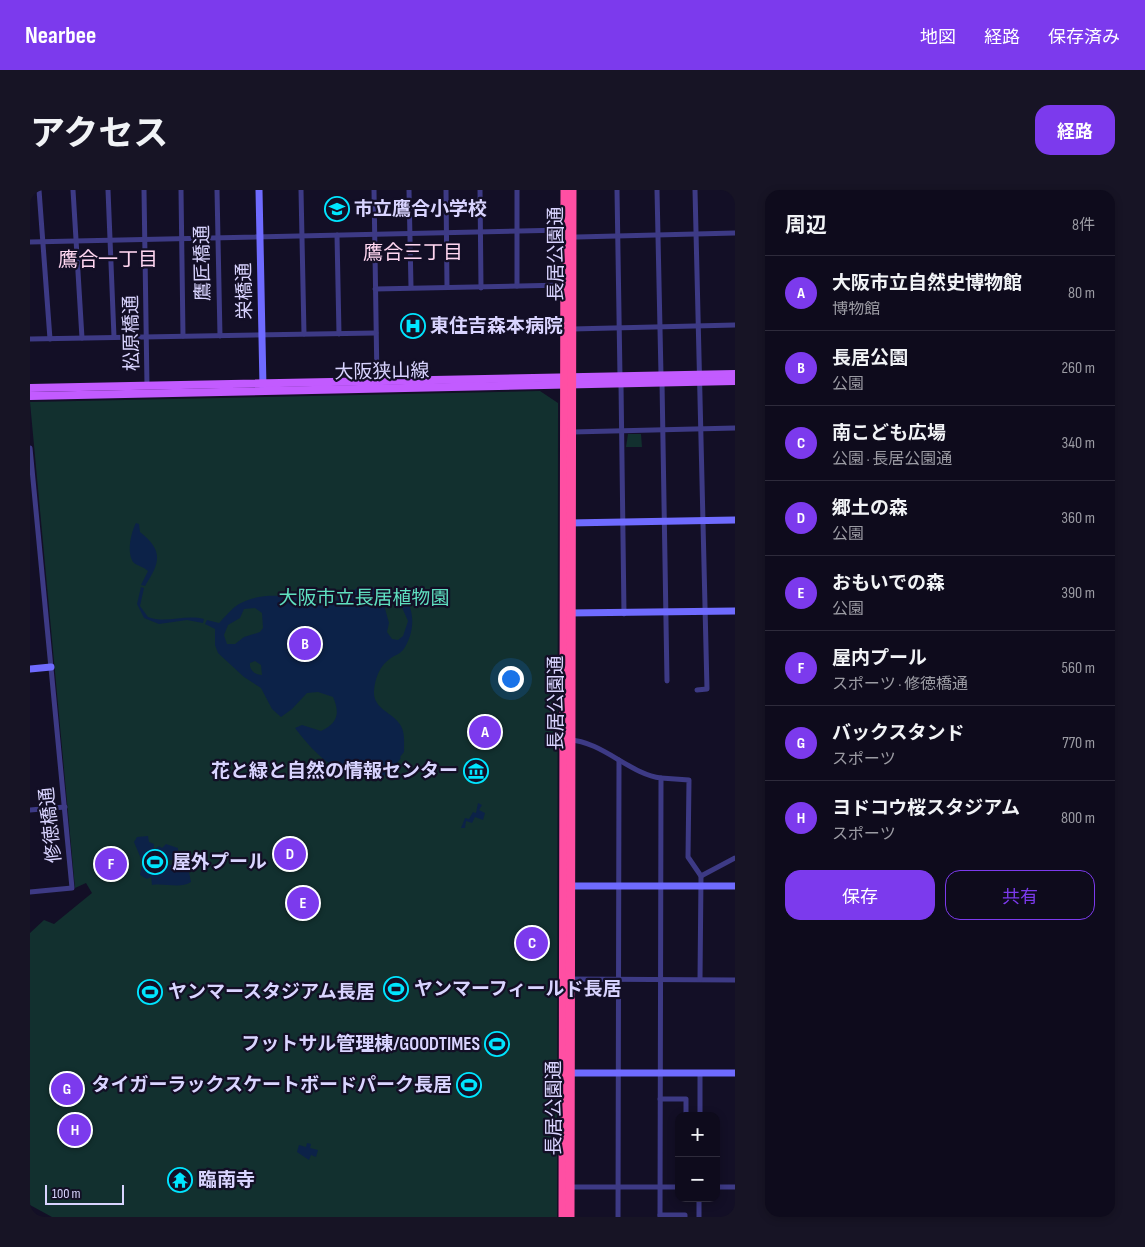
<!DOCTYPE html>
<html lang="ja">
<meta charset="utf-8">
<style>
body{margin:0;font-family:"Sofia Sans Condensed","Noto Sans JP",sans-serif;background:#171425;color:#f1f3f6}
.controls{position:absolute;right:15px;bottom:15px;display:grid;overflow:hidden;border-radius:10px;box-shadow:0 2px 8px #0003}
.controls button{width:45px;height:45px;display:grid;place-items:center;padding:0;border:0;border-bottom:1px solid #2e2b3b;background:#0e0b1c;color:#f1f3f6;font:25px sans-serif}
.scale{position:absolute;left:15px;bottom:12px;width:79px;box-sizing:border-box;padding-left:5px;border:2px solid #d9d4ff;border-top:0;font-size:14px;line-height:18px;white-space:nowrap;color:#d9d4ff;-webkit-text-stroke:4px #130f26;paint-order:stroke}
.you{position:absolute;left:480px;top:488px;width:18px;height:18px;margin:-12px;border:4px solid #fff;border-radius:50%;background:#1a73e8;box-shadow:0 0 0 8px #1a73e833}
.badge{display:grid;place-items:center;width:32px;height:32px;border-radius:50%;background:#7c3aed;color:#fff;font-size:16px;font-weight:700}
.pin{position:absolute;translate:-50% -50%;border:2px solid #fff;box-shadow:0 1px 5px #0006}
.list{margin:0;padding:0;list-style:none}
h2{display:flex;justify-content:space-between;align-items:center;height:65px;margin:0;padding:0 20px;font-size:21px}
h2 small{font-size:16px;font-weight:400;color:#9b9ba3}
.list li{display:grid;grid-template-columns:32px 1fr auto;gap:15px;align-items:center;box-sizing:border-box;height:75px;padding:0 20px;border-top:1px solid #2e2b3b}
.list b{display:block;font-size:19px;white-space:nowrap}
.list p{margin:0;font-size:16px;white-space:nowrap;color:#9b9ba3}
.list em{font-size:16px;font-style:normal;color:#9b9ba3}
.actions{display:flex;gap:10px;padding:15px 20px}
.actions a{flex:1;padding:11px 0;border:1px solid #7c3aed;border-radius:15px;text-align:center;font-size:18px;color:#7c3aed}
.actions .main{background:#7c3aed;color:#fff}
.map{position:relative;flex:none;width:705px;height:1027px;overflow:hidden;border-radius:15px}
header{display:flex;align-items:center;gap:30px;box-sizing:border-box;height:70px;padding:0 25px;background:#7c3aed;color:#fff}
header strong{font-size:24px}
nav{display:flex;gap:28px;margin-inline-start:auto;font-size:18px}
.intro{display:flex;align-items:center;justify-content:space-between;box-sizing:border-box;height:120px;padding:0 30px}
h1{margin:0;font-size:35px}
.button{padding:12px 22px;border-radius:15px;background:#7c3aed;color:#fff;font-size:18px;font-weight:700}
main{display:flex;gap:30px;padding:0 30px}
aside{flex:1;background:#0e0b1c;border-radius:15px;box-shadow:0 2px 8px #0003}
.map>svg:first-child{display:block}
.green{fill:#12302f}
.water{fill:#0c2248;fill-rule:evenodd}
.lines{fill:none;stroke-linecap:round;stroke-linejoin:round}
.street{stroke:#3d3a85;stroke-width:5}
.secondary{stroke:#6f6bff;stroke-width:7}
.primary{stroke:#c25bff;stroke-width:8}
.highway{stroke:#ff4fa3;stroke-width:9}
.labels{text-anchor:middle;dominant-baseline:central;stroke-width:4.5;stroke-linejoin:round;paint-order:stroke}
.poi-label{font-size:19px;font-weight:bold;fill:#d9d4ff;stroke:#130f26;text-anchor:start}
.street-label{font-size:19px;fill:#d9d4ff;stroke:#130f26}
.park-label{font-size:19px;fill:#5fe0c0;stroke:#130f26}
.neighbourhood-label{font-size:20px;fill:#ffd6f0;stroke:#130f26}
</style>
<header>
<strong>Nearbee</strong>
<nav><a>地図</a><a>経路</a><a>保存済み</a></nav>
</header>
<div class="intro"><h1>アクセス</h1><a class="button">経路</a></div>
<main>
<div class="map">
<svg width="705" height="1027" viewBox="0 0 705 1027">
<rect width="100%" height="100%" fill="#130f26"/>
<g class="green">
<path d="M510 201 528 213V225L527 1027H22L0 1015V743L14 730 24 734 62 703 56 693 45 698 0 212Z"/>
<path d="M598 244H611L612 257H596Z"/>
</g>
<g class="water">
<path d="M106 333 109 334 110 342C134 361 130 373 115 396L111 395 118 381C114 377 108 376 104 373 96 364 101 342 106 333Z"/>
<path d="M111 397 114 398 110 416 118 427C136 434 155 424 174 429L173 433 157 430 129 434 114 428 107 414Z"/>
<path d="M329 398C339 398 350 397 360 399 387 406 387 441 373 460 370 464 365 465 361 468 350 475 345 488 344 501 343 520 363 522 371 536 375 543 374 553 374 562L370 567 371 568 359 582 350 588 348 586C309 588 288 568 265 538L272 535 291 541C308 533 310 523 303 507L288 502 277 503 262 519 251 527 242 519 231 498 214 487 188 463 185 455V439L175 434 177 430 189 433C195 427 202 418 209 414 230 402 256 406 278 409L279 415 302 413 307 410V406ZM361 410 370 413 378 431 373 446 368 450 362 449 357 442 359 433 354 415ZM225 418 232 423 233 438 230 442 214 447 205 454H197L194 445 198 435 210 428 214 419ZM225 471 231 475 232 485C225 485 219 480 220 473Z"/>
<path d="M448 613 452 615 449 620 455 623 453 630 445 627 442 633 436 631 435 638H431L435 628 439 629 443 622 446 623Z"/>
<path d="M118 646 119 652 124 654V666L119 671H112L104 652 107 647Z"/>
<path d="M136 654 148 658V665L143 670H132L127 666 125 659 129 656 132 658Z"/>
<path d="M112 675 118 676 126 680 132 675H146L159 682 161 692C150 699 136 693 122 695L121 687 117 689 110 685Z"/>
<path d="M277 953 281 954 280 958 288 960 286 967 281 965 279 970 267 962 269 955 276 957Z"/>
</g>
<g class="lines">
<g class="street">
<path d="M9 0 20 149"/>
<path d="M43 0 52 148"/>
<path d="M78 0 84 147"/>
<path d="M114 0 117 196"/>
<path d="M151 0 153 146"/>
<path d="M187 0 190 146"/>
<path d="M271 0 274 144"/>
<path d="M344 0 347 191"/>
<path d="M379 0 381 97"/>
<path d="M416 0 417 97"/>
<path d="M450 0 451 98"/>
<path d="M587 0 590 187"/>
<path d="M627 0 631 185"/>
<path d="M665 0 677 499 667 500"/>
<path d="M705 0V4"/>
<path d="M307 45 309 144"/>
<path d="M0 52 535 40 542 47H547L705 43"/>
<path d="M487 96V0"/>
<path d="M345 99 535 95"/>
<path d="M542 139 705 135"/>
<path d="M0 149 346 143"/>
<path d="M632 192 637 491"/>
<path d="M591 194 594 424"/>
<path d="M542 242 705 238"/>
<path d="M0 258 42 698 0 702"/>
<path d="M539 550C572 551 601 585 631 588L630 1027"/>
<path d="M631 588 659 590 658 667 671 686 705 668"/>
<path d="M0 620 35 617"/>
<path d="M538 789 705 790"/>
<path d="M670 789 671 686"/>
<path d="M630 909H656V926"/>
<path d="M670 926V883"/>
<path d="M540 997H649"/>
<path d="M686 997H705"/>
<path d="M630 1025H655V1027"/>
<path d="M588 1027 589 570"/>
<path d="M669 1027V1008"/>
</g>
<g class="secondary">
<path d="M229 0 233 197"/>
<path d="M538 333 705 330"/>
<path d="M538 423 705 421"/>
<path d="M0 479 21 477"/>
<path d="M537 696H705"/>
<path d="M535 883H705"/>
</g>
<g class="primary">
<path d="M0 198 705 184"/>
<path d="M0 206 705 191"/>
</g>
<g class="highway">
<path d="M533 1027 535 0"/>
<path d="M540 1027 542 0"/>
</g>
</g>
<defs>
<symbol id="school-ring" viewBox="-11 -11 22 22"><circle r="9.5" fill="#130f26" stroke="#00e5ff" stroke-width="1.5"/><path d="M0-5L7-2L0 1L-7-2ZM-4 1L0 2.5L4 1V4Q0 6-4 4Z" fill="#00e5ff"/></symbol>
<symbol id="hospital-ring" viewBox="-11 -11 22 22"><circle r="9.5" fill="#130f26" stroke="#00e5ff" stroke-width="1.5"/><path d="M-5-5h3v3.5h4V-5h3V5h-3V1.5h-4V5h-3Z" fill="#00e5ff"/></symbol>
<symbol id="museum-ring" viewBox="-11 -11 22 22"><circle r="9.5" fill="#130f26" stroke="#00e5ff" stroke-width="1.5"/><path d="M0-6L6-3V-2H-6V-3ZM-5-1h2V3h-2ZM-1-1h2V3h-2ZM3-1h2V3H3ZM-6 4H6V6H-6Z" fill="#00e5ff"/></symbol>
<symbol id="stadium-ring" viewBox="-11 -11 22 22"><circle r="9.5" fill="#130f26" stroke="#00e5ff" stroke-width="1.5"/><path d="M0-5a6.5 5 0 1 0 0 10a6.5 5 0 1 0 0-10ZM-3.5-1.8h7v3.6h-7Z" fill="#00e5ff"/></symbol>
<symbol id="temple-ring" viewBox="-11 -11 22 22"><circle r="9.5" fill="#130f26" stroke="#00e5ff" stroke-width="1.5"/><path d="M0-6L5-2H3V0L6.5 2.5H4V6H1.5V3h-3V6H-4V2.5H-6.5L-3 0V-2H-5Z" fill="#00e5ff"/></symbol>
</defs>
<g fill-rule="evenodd">
<use href="#school-ring" x="293" y="5" width="28" height="28"/>
<use href="#hospital-ring" x="369" y="122" width="28" height="28"/>
<use href="#museum-ring" x="432" y="567" width="28" height="28"/>
<use href="#stadium-ring" x="111" y="658" width="28" height="28"/>
<use href="#stadium-ring" x="352" y="785" width="28" height="28"/>
<use href="#stadium-ring" x="106" y="788" width="28" height="28"/>
<use href="#stadium-ring" x="453" y="840" width="28" height="28"/>
<use href="#stadium-ring" x="425" y="881" width="28" height="28"/>
<use href="#temple-ring" x="136" y="976" width="28" height="28"/>
</g>
<g class="labels">
<g class="poi-label">
<text x="324" y="19">市立鷹合小学校</text>
<text x="400" y="136">東住吉森本病院</text>
<text x="428" y="581" text-anchor="end">花と緑と自然の情報センター</text>
<text x="142" y="672">屋外プール</text>
<text x="384" y="799">ヤンマーフィールド長居</text>
<text x="138" y="802">ヤンマースタジアム長居</text>
<text x="450" y="854" text-anchor="end">フットサル管理棟/GOODTIMES</text>
<text x="422" y="895" text-anchor="end">タイガーラックスケートボードパーク長居</text>
<text x="168" y="990">臨南寺</text>
</g>
<g class="street-label">
<text transform="translate(526 64) rotate(-90)">長居公園通</text>
<text transform="translate(173 73) rotate(-91)">鷹匠橋通</text>
<text transform="translate(215 101) rotate(-91)">栄橋通</text>
<text transform="translate(102 143) rotate(-91)">松原橋通</text>
<text transform="translate(352 182) rotate(-1)">大阪狭山線</text>
<text transform="translate(526 513) rotate(-90)">長居公園通</text>
<text transform="translate(21 635) rotate(-96)">修徳橋通</text>
<text transform="translate(524 918) rotate(-90)">長居公園通</text>
</g>
<g class="park-label">
<text x="334" y="408">大阪市立長居植物園</text>
</g>
<g class="neighbourhood-label">
<text x="383" y="63">鷹合三丁目</text>
<text x="78" y="70">鷹合一丁目</text>
</g>
</g>
</svg>
<div class="controls">
<button>+</button>
<button>−</button>
</div>
<div class="scale">100 m</div>
<div class="you"></div>
<div class="pin badge" style="left:455px;top:542px">A</div>
<div class="pin badge" style="left:275px;top:454px">B</div>
<div class="pin badge" style="left:502px;top:753px">C</div>
<div class="pin badge" style="left:260px;top:664px">D</div>
<div class="pin badge" style="left:273px;top:713px">E</div>
<div class="pin badge" style="left:81px;top:674px">F</div>
<div class="pin badge" style="left:37px;top:899px">G</div>
<div class="pin badge" style="left:45px;top:940px">H</div>
</div>
<aside>
<h2>周辺<small>8件</small></h2>
<ul class="list">
<li><span class="badge">A</span><div><b>大阪市立自然史博物館</b><p>博物館</p></div><em>80 m</em></li>
<li><span class="badge">B</span><div><b>長居公園</b><p>公園</p></div><em>260 m</em></li>
<li><span class="badge">C</span><div><b>南こども広場</b><p>公園 · 長居公園通</p></div><em>340 m</em></li>
<li><span class="badge">D</span><div><b>郷土の森</b><p>公園</p></div><em>360 m</em></li>
<li><span class="badge">E</span><div><b>おもいでの森</b><p>公園</p></div><em>390 m</em></li>
<li><span class="badge">F</span><div><b>屋内プール</b><p>スポーツ · 修徳橋通</p></div><em>560 m</em></li>
<li><span class="badge">G</span><div><b>バックスタンド</b><p>スポーツ</p></div><em>770 m</em></li>
<li><span class="badge">H</span><div><b>ヨドコウ桜スタジアム</b><p>スポーツ</p></div><em>800 m</em></li>
</ul>
<div class="actions"><a class="main">保存</a><a>共有</a></div>
</aside>
</main>
